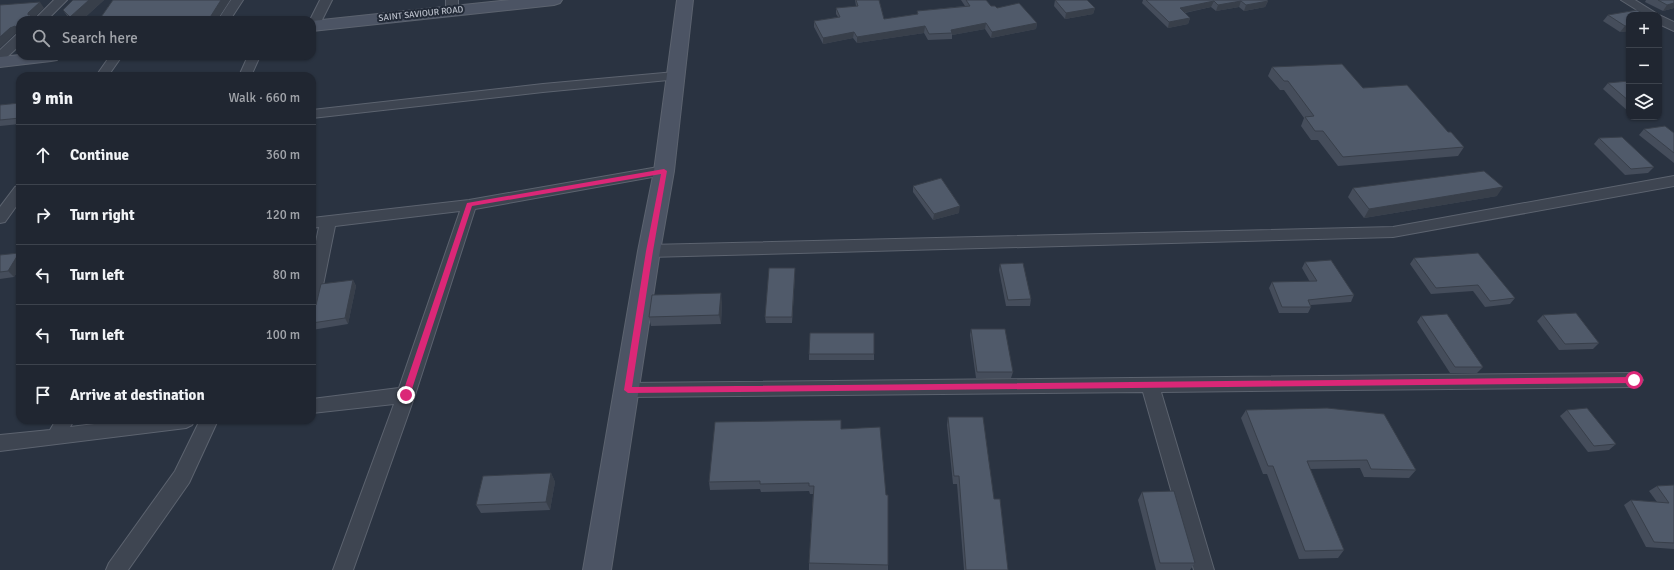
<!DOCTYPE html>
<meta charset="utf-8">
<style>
body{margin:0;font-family:Signika,sans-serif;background:#2d323d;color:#f1f3f6}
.controls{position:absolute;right:12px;top:12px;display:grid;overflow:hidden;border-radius:8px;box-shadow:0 1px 3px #0004}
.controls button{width:36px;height:36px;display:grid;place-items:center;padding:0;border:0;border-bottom:1px solid #3d434d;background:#202631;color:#f1f3f6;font:20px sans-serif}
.stop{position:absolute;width:12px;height:12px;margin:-9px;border:3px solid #db2777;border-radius:50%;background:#fff}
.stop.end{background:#db2777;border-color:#fff;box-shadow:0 1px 4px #0008}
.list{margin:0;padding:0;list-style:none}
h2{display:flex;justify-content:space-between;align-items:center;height:52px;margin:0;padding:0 16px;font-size:17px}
h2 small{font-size:13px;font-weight:400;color:#a2a5ab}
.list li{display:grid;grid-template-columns:26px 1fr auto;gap:12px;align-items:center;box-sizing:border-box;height:60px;padding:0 16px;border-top:1px solid #3d434d}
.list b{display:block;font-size:15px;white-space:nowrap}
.list em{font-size:13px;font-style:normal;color:#a2a5ab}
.icon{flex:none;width:22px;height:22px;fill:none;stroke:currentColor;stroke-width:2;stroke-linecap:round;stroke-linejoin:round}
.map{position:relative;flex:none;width:1674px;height:570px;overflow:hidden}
.search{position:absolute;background:#202631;box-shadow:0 1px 3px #0004;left:16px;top:16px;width:300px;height:44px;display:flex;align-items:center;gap:10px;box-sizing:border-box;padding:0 14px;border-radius:12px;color:#a2a5ab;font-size:15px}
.panel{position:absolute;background:#202631;box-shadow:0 1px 3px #0004;left:16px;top:72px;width:300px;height:352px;border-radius:12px}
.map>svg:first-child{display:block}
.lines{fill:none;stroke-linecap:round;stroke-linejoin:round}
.street-casing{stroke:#5c636f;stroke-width:2}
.secondary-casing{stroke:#5c636f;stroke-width:2}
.street{fill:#3e4551;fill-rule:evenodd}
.secondary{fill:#4c5464;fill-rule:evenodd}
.wall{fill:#454d5b}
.shaded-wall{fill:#383f4a}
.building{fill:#505a6a;stroke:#383f4a}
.route{fill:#db2777}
.labels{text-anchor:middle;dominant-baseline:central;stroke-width:4;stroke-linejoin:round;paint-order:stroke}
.far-street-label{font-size:9px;fill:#bbc0cb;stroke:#222a37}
</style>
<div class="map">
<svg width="1674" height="570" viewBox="0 0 1674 570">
<rect width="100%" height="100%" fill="#2a3341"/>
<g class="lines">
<defs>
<g id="street">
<path d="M54 0H67L47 20H34Z"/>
<path d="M231 0H243L230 20H218Z"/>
<path d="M320 0H332L319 26 317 29H312V20H310Z"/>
<path d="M446 0H458V11L456 13H448L446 11Z"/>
<path d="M1621 0H1635L1659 15H1645Z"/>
<path d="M1659 15 1674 22V31L1659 24Z"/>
<path d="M20 34V45L4 60 0 61V50L16 35Z"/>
<path d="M110 56H122L108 76H96Z"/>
<path d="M248 56H260L251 76H239Z"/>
<path d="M675 72 679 73 681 76 679 79 543 92 312 118V110L543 84Z"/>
<path d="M664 166 669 168 671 171 669 174 475 209 415 395 353 570H333L394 404 312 413V399L399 388 460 211 335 226 320 300 318 304 312 306V261L319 227 312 228V218L469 200Z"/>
<path d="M1674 176V186L1393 237 649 257 644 255 641 251 644 247 649 245 1393 227Z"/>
<path d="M20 185V201L5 222 0 223V207L15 187Z"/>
<path d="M1634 373 1640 375 1643 380 1640 385 1634 387 1161 392 1214 570H1194L1143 392 628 397 622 395 619 390 622 385 628 383Z"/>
<path d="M56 420H74L70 427 127 420H195L192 425 186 428 0 451V435L50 430Z"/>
<path d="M200 420H218L189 483 128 570H106L109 563 175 471Z"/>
</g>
<g id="secondary">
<path d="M510 0H562L560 3 554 5 312 31V21Z"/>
<path d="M677 0H693L674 171 660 251 611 570H583L638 251 654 171Z"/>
<path d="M20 55V56H60L57 60 51 61 0 67V57Z"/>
</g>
</defs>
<use href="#street" class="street-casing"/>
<use href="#secondary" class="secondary-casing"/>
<use href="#street" class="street"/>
<use href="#secondary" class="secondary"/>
</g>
<g class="wall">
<path d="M73 0H104L82 20H70L63 10Z"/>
<path d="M113 0H230L217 20H99Z"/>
<path d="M855 0H879L884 19 917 14V11L965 6 961 0H986L991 6 997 8 1037 23 1036 29 991 38 985 29 952 35V39L928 40 924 33 857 43 853 38 823 44 814 27V21L838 17 836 14V8L856 6Z"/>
<path d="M1055 0 1095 8 1093 14 1065 19 1054 6Z"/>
<path d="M1143 0H1267L1268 1 1265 7 1244 11 1239 7 1216 11 1211 7 1185 13 1190 18 1188 24 1168 28 1142 3Z"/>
<path d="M1646 0H1674V8L1663 11 1645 2Z"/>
<path d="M1608 15H1645L1629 31 1620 32 1603 21Z"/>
<path d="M1272 67 1363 88 1448 132 1464 147 1458 156 1338 166 1318 140H1311L1301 126 1304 118 1284 90H1280L1268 76Z"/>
<path d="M1629 81V112L1603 89 1608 83Z"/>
<path d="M20 103V124L0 126V105Z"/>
<path d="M1644 129 1674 133V163L1639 135Z"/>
<path d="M1599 138 1654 167 1648 173 1625 175 1594 144Z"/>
<path d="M913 186 959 213 933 220 913 192Z"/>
<path d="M1353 188 1497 196 1364 218 1348 197Z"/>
<path d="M19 253 20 254V268L14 277 0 279V255Z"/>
<path d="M1414 258 1515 298 1510 304 1485 307 1473 291 1431 294 1410 264Z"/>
<path d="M1305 262 1354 295 1351 302 1311 305V307L1308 313H1279L1269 288 1272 282H1310L1302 268Z"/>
<path d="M1000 264 1031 299 1030 306H1006L999 270Z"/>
<path d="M795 268V274L792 323H766L765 317Z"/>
<path d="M353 280 356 286 348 324 312 330V305H316Z"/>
<path d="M722 302 721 324 651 326 649 317Z"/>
<path d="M1543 315 1599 343 1593 349 1559 350 1537 321Z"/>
<path d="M1421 316 1483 367 1477 373H1450L1417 322Z"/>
<path d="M971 329 1013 372 1011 378H976L970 335Z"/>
<rect x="809" y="354" width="65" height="6"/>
<path d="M1246 410 1416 470 1409 478 1364 477 1360 468 1310 469 1344 550 1338 558 1299 559 1267 474H1263L1241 418Z"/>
<path d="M1567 410 1616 444 1609 450 1588 452 1560 416Z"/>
<path d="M948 417 994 499 1008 570H964L957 484H953L947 425Z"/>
<path d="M841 429 888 565V570H809V563L813 494H810L809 491 761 492 760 489 710 490 709 482Z"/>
<path d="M551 473 555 482 550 510 481 513 476 505Z"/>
<path d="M1674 485V549L1646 547 1624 505 1631 500 1657 502 1649 491 1657 486Z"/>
<path d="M1142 492 1195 563 1190 570H1156L1138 500Z"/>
</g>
<g class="shaded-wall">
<path d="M89 0H104L82 20H72L70 17Z"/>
<path d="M221 0H230L217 20H210L209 19Z"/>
<path d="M1214 1 1211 7 1178 14 1180 8Z"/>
<path d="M1241 1 1239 7 1216 11 1218 5Z"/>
<path d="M1268 1 1265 7 1244 11 1246 5Z"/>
<path d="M40 2 44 8 33 19 34 20H27L28 13Z"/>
<path d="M1674 3V8L1663 11 1667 5Z"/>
<path d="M1095 8 1093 14 1065 19 1066 13Z"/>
<path d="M1190 18 1188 24 1168 28 1169 22Z"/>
<path d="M986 23 985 29 952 35V33L951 30Z"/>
<path d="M1037 23 1036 29 991 38 992 32Z"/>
<path d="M1629 25V31L1620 32 1625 26Z"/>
<path d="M15 26 18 31 20 29V37L17 33 15 34 0 48V37L10 28Z"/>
<path d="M925 26 924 33 857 43V37Z"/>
<path d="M854 32 853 38 823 44V38Z"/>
<path d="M1503 187 1497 196 1364 218 1369 209Z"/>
<path d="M960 206 959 213 933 220 934 214Z"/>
<path d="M19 253 20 254V268L14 277 8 271Z"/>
<path d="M795 268V274L792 323V317Z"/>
<path d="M353 280 356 286 348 324 345 318Z"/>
<path d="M721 293 722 302 721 324 719 315Z"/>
<path d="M551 473 555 482 550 510 546 502Z"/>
</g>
<g class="building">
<path d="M73 0H89L70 17 63 10Z"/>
<path d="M113 0H221L209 19 184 20H99Z"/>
<path d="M856 0H879L884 19 918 14 917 11 970 6 966 0H986L991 6H995L997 8 1019 3 1037 23 992 32 986 23 951 30 952 33 929 34 925 26 857 37 854 32 823 38 814 21 840 17 836 8 858 6Z"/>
<path d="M1055 0H1087L1095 8 1066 13Z"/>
<path d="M1146 0H1267L1268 1 1246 5 1241 1 1218 5 1214 1 1180 8 1190 18 1169 22Z"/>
<path d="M1658 0H1674V3L1667 5Z"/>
<path d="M40 2 28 13V15H31L27 20H20V29L17 33V28L15 26 10 28 0 37V5Z"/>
<path d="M1637 10 1645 15H1629V25L1625 26 1608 15Z"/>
<path d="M1342 64 1363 88 1407 85 1448 132H1451L1464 147 1343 157 1323 131H1315L1305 117 1314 116 1288 81H1284L1272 67Z"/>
<path d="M1629 81V101L1608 83Z"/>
<path d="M20 103V118L0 120V105Z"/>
<path d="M1665 126 1674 133V153L1644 129Z"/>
<path d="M1622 137 1654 167 1631 169 1599 138Z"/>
<path d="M1484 171 1503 187 1369 209 1353 188Z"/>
<path d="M941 178 960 206 934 214 913 186Z"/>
<path d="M19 253 8 271 0 272V255Z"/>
<path d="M1478 253 1515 298 1490 301 1478 285 1436 288 1414 258Z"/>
<path d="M1331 260 1354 295 1308 300 1311 307H1282L1272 282 1317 281 1305 262Z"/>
<path d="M1023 263 1031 299 1008 300 1000 264Z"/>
<path d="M769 268H795L792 317H765Z"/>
<path d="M353 280 345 318 312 323V305H316L321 284Z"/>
<path d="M721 293 719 315 649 317 652 295Z"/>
<path d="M1576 313 1599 343 1565 344 1543 315Z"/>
<path d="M1447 314 1483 367H1455L1421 316Z"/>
<path d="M971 329H1005L1013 372H977Z"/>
<path d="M810 333H874V354H809Z"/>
<path d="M1327 408 1384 414 1416 470 1371 469 1367 460 1307 461 1344 550 1305 551 1273 466H1268L1246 410Z"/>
<path d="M1587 408 1616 444 1594 446 1567 410Z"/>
<path d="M948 417H983L994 499H1000L1008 570H966L959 476H954Z"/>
<path d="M841 420V429L880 427 886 495H888V565L809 563 814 486H809V483L760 484V481L709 482 715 422Z"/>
<path d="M551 473 546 502 476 505 483 476Z"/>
<path d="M1674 485V543L1654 542 1631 500 1669 503 1657 486Z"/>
<path d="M1174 491 1195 563H1160L1142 492Z"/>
</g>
<path class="route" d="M664 169 667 171 653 251 632 387 1634 377 1637 380 1634 383 628 393 624 390 646 251 661 174 472 206 410 395 406 398H403L402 395 467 203Z"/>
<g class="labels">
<g class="far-street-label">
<text transform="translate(421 14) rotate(-6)">SAINT SAVIOUR ROAD</text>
</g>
</g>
</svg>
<div class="controls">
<button>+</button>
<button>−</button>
<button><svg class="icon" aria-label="layers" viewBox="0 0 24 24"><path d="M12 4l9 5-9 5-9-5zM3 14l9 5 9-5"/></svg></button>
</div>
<div class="stop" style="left:1634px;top:380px"></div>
<div class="stop end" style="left:406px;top:395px"></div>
<div class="search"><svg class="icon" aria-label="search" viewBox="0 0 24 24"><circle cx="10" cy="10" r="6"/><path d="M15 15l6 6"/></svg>Search here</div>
<section class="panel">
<h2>9 min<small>Walk · 660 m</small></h2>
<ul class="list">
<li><svg class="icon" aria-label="ahead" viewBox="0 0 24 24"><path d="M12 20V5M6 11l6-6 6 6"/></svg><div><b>Continue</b></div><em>360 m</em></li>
<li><svg class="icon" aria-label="right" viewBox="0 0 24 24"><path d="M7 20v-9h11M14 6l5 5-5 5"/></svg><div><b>Turn right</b></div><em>120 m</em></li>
<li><svg class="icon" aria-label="left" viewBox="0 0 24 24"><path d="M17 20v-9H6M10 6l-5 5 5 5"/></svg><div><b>Turn left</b></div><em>80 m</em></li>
<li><svg class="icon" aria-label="left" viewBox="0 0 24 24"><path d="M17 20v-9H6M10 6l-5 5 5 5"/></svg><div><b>Turn left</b></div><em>100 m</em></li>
<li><svg class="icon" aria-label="arrive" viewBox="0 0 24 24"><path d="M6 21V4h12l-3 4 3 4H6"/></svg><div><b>Arrive at destination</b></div></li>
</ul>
</section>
</div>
